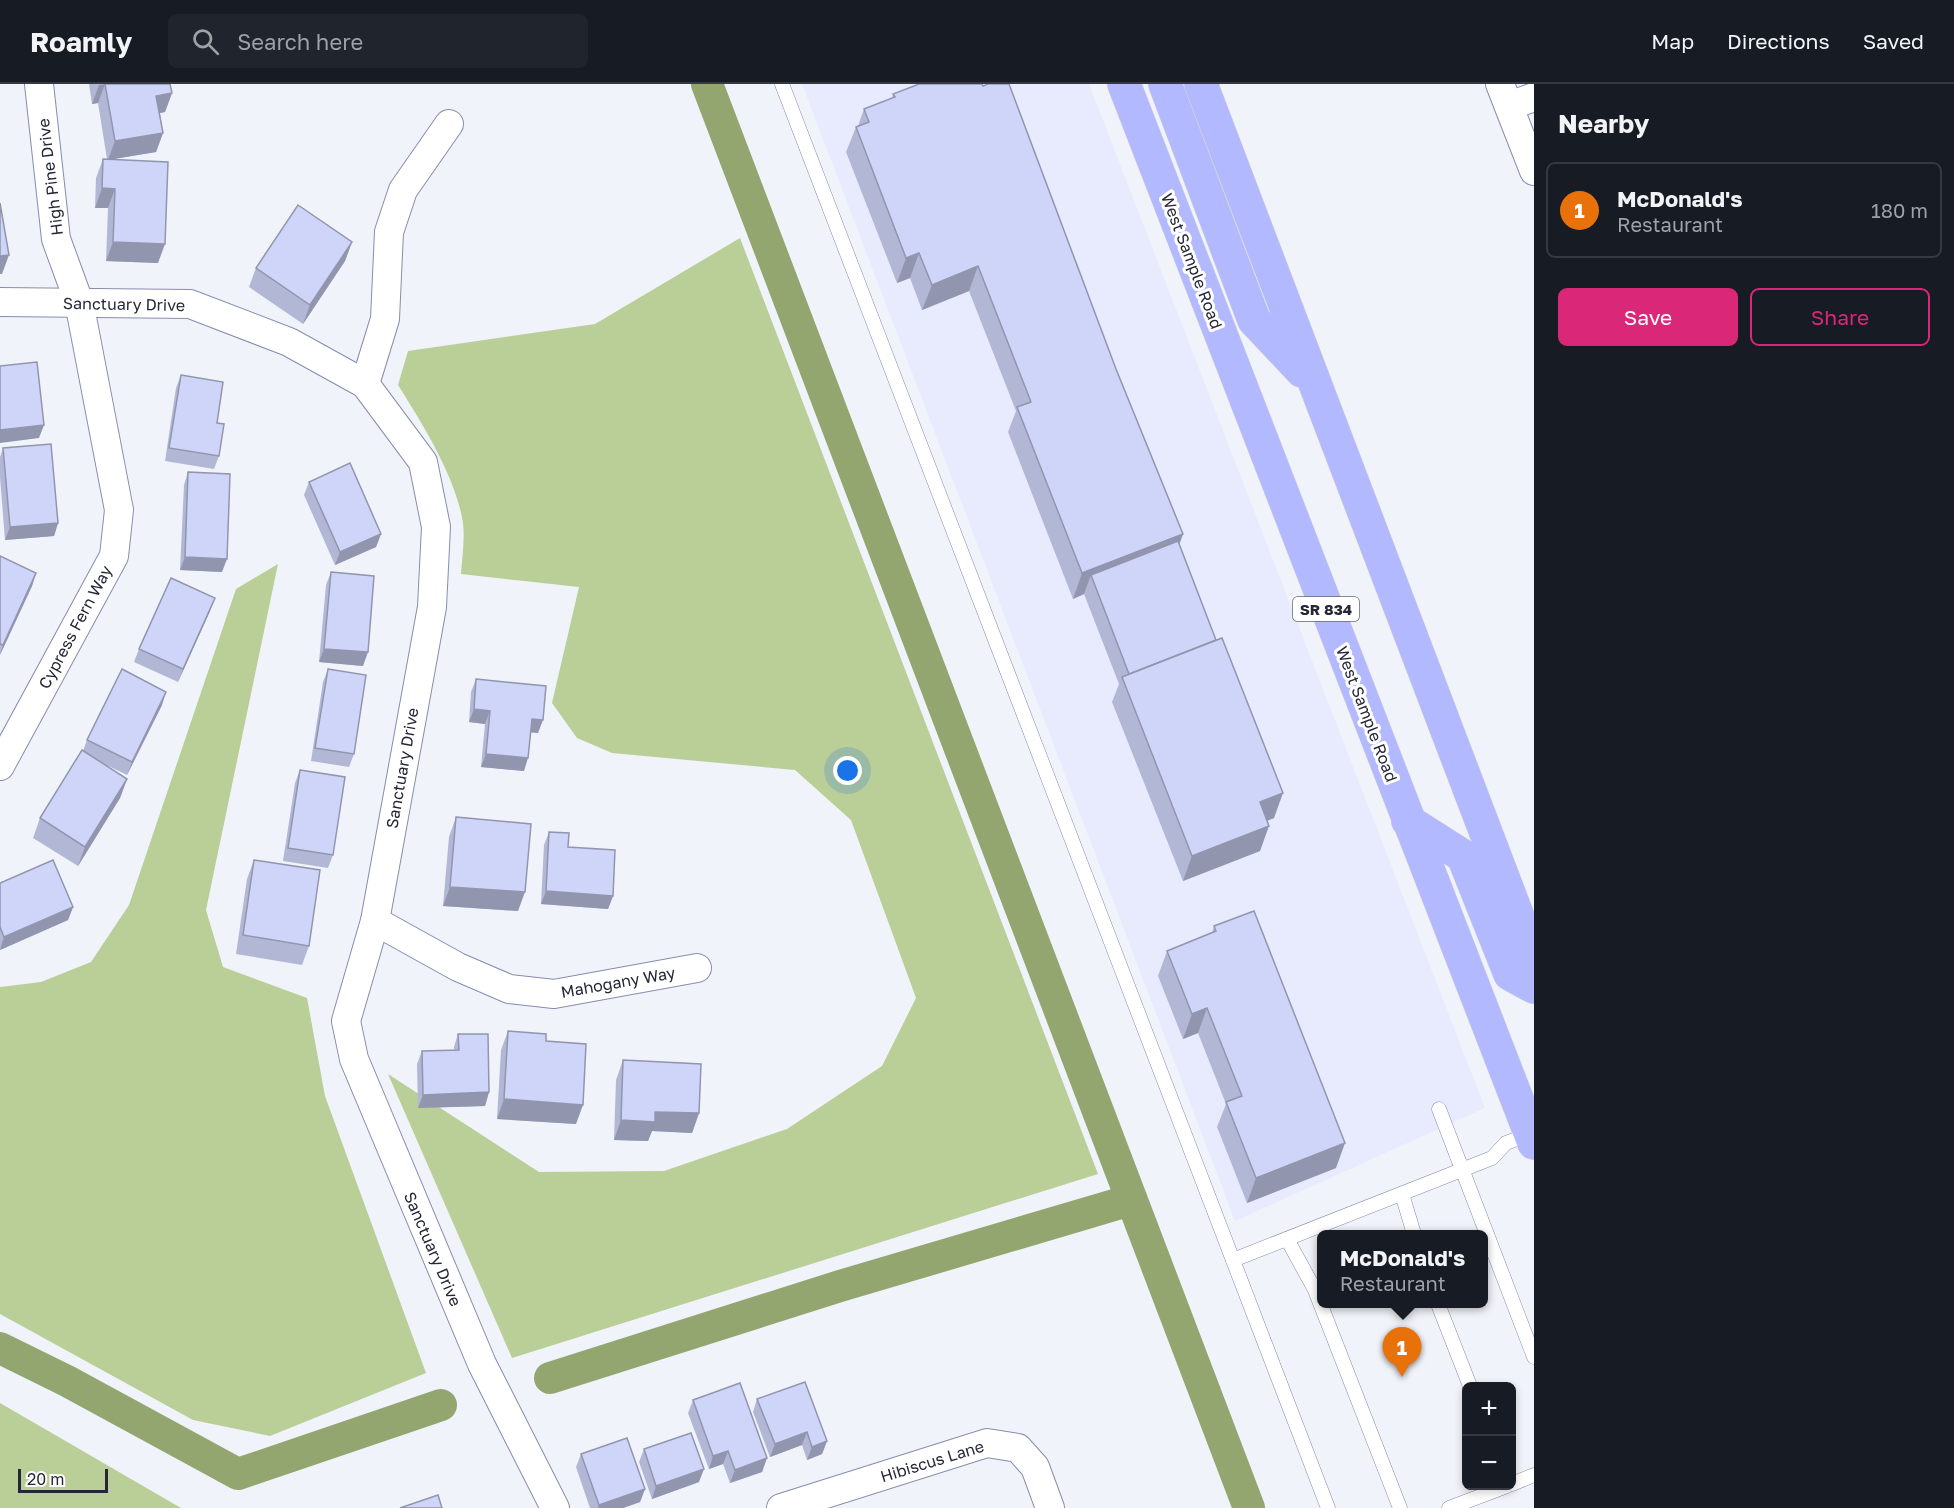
<!DOCTYPE html>
<meta charset="utf-8">
<style>
body{margin:0;font-family:"Golos Text",sans-serif;background:#20242c;color:#f1f3f6}
.controls{position:absolute;right:18px;bottom:18px;display:grid;overflow:hidden;border-radius:9px;box-shadow:0 3px 9px #0003}
.controls button{width:54px;height:54px;display:grid;place-items:center;padding:0;border:0;border-bottom:2px solid #363941;background:#171b24;color:#f1f3f6;font:30px sans-serif}
.scale{position:absolute;left:18px;bottom:15px;width:90px;box-sizing:border-box;padding-left:6px;border:3px solid #252734;border-top:0;font-size:16px;line-height:21px;white-space:nowrap;color:#252734;-webkit-text-stroke:4px #fff;paint-order:stroke}
.you{position:absolute;left:848px;top:687px;width:21px;height:21px;margin:-15px;border:4px solid #fff;border-radius:50%;background:#1a73e8;box-shadow:0 0 0 9px #1a73e833}
.badge{display:grid;place-items:center;width:39px;height:39px;border-radius:50%;background:#db2777;color:#fff;font-size:20px;font-weight:700}
.pin{position:absolute;translate:-50% -50px;filter:drop-shadow(0 2px 3px #0008)}
.pin::after{content:'';position:absolute;top:32px;width:21px;height:18px;background:inherit;clip-path:polygon(0 0,100% 0,50% 100%)}
.popup{position:absolute;left:1317px;top:1146px;width:171px;height:78px;box-sizing:border-box;display:grid;place-content:center;border-radius:9px;background:#171b24;filter:drop-shadow(0 2px 4px #0005);font-size:20px;white-space:nowrap;color:#9ea1a6}
.popup b{font-size:22px;color:#f1f3f6}
.popup::after{content:'';position:absolute;left:50%;top:100%;margin-left:-12px;border:12px solid transparent;border-top-color:#171b24}
.list{margin:0;padding:0;list-style:none}
h2{display:flex;justify-content:space-between;align-items:center;height:78px;margin:0;padding:0 24px;font-size:26px}
h2 small{font-size:20px;font-weight:400;color:#9ea1a6}
.list li{display:grid;grid-template-columns:39px 1fr auto;gap:18px;align-items:center;box-sizing:border-box;height:96px;margin:0 12px 12px;padding:0 12px;border:2px solid #363941;border-radius:9px}
.list b{display:block;font-size:22px;white-space:nowrap}
.list p{margin:0;font-size:20px;white-space:nowrap;color:#9ea1a6}
.list em{font-size:20px;font-style:normal;color:#9ea1a6}
.actions{display:flex;gap:12px;padding:18px 24px}
.actions a{flex:1;padding:14px 0;border:2px solid #db2777;border-radius:9px;text-align:center;font-size:21px;color:#db2777}
.actions .main{background:#db2777;color:#fff}
.icon{flex:none;width:33px;height:33px;fill:none;stroke:currentColor;stroke-width:2;stroke-linecap:round;stroke-linejoin:round}
.map{position:relative;flex:none;width:1534px;height:1424px;overflow:hidden}
header{display:flex;align-items:center;gap:36px;box-sizing:border-box;height:84px;padding:0 30px;background:#171b24;border-bottom:2px solid #363941}
header strong{font-size:28px}
nav{display:flex;gap:33px;margin-inline-start:auto;font-size:21px}
.search{width:420px;height:54px;background:#20242c;display:flex;align-items:center;gap:15px;box-sizing:border-box;padding:0 21px;border-radius:9px;color:#9ea1a6;font-size:22px}
main{display:flex}
aside{flex:1;background:#171b24}
.map>svg:first-child{display:block}
.built{fill:#e8ebfd}
.forest{fill:#bace97}
.lines{fill:none;stroke-linecap:round;stroke-linejoin:round}
.canal{stroke:#93a670;stroke-width:32}
.lane-casing{stroke:#878dad;stroke-width:15}
.street-casing{stroke:#878dad;stroke-width:30}
.primary-casing{stroke:#cfcfd2;stroke-width:34}
.lane{stroke:#fff;stroke-width:14}
.street{stroke:#fff;stroke-width:28}
.primary{stroke:#b3b9ff;stroke-width:33}
.wall{fill:#b2b7d6}
.shaded-wall{fill:#9195ae}
.building{fill:#cfd5f9;stroke:#9195ae;stroke-width:1.5}
.labels{text-anchor:middle;dominant-baseline:central;stroke-width:6;stroke-linejoin:round;paint-order:stroke}
.shield{fill:#fff;stroke:#666871;stroke-width:1.5}
.shield-label{font-size:15px;font-weight:bold;fill:#252734}
.street-label{font-size:16px;fill:#252734;stroke:#fff}
</style>
<header>
<strong>Roamly</strong>
<div class="search"><svg class="icon" aria-label="search" viewBox="0 0 24 24"><circle cx="10" cy="10" r="6"/><path d="M15 15l6 6"/></svg>Search here</div>
<nav><a>Map</a><a>Directions</a><a>Saved</a></nav>
</header>
<main>
<div class="map">
<svg width="1534" height="1424" viewBox="0 0 1534 1424">
<rect width="100%" height="100%" fill="#f1f3fa"/>
<path class="built" d="M802 0H1089L1485 1024 1235 1137Z"/>
<g class="forest">
<path d="M740 154 1098 1090 512 1274 388 990 539 1088 664 1087 787 1045 882 982 916 914 851 736 795 686 612 669 577 654 552 619 579 503 461 490C462 474 465 455 463 439 456 393 422 339 398 301L408 267 595 240Z"/>
<path d="M278 480 206 826 223 883 307 914 325 1012 426 1289 270 1352 193 1336 0 1230V903L41 898 91 878 129 821 236 505Z"/>
<path d="M0 1319 181 1424H0Z"/>
</g>
<g class="lines">
<g class="canal">
<path d="M707 0 1249 1424"/>
<path d="M0 1264 67 1297 238 1390 441 1321"/>
<path d="M550 1294 840 1202 1131 1116"/>
</g>
<defs>
<g id="lane">
<path d="M782 0 1328 1424"/>
<path d="M1439 1025 1534 1273"/>
<path d="M1402 1110 1414 1150"/>
<path d="M1287 1155 1315 1206 1400 1424"/>
<path d="M1233 1176 1492 1074 1506 1059 1530 1050"/>
<path d="M1438 1220 1470 1302"/>
<path d="M1512 1400 1534 1391"/>
<path d="M1449 1424 1507 1402"/>
</g>
<g id="street">
<path d="M1500 0 1534 87"/>
<path d="M1509 22 1534 13"/>
<path d="M0 218 190 220 289 258 365 300 423 378 436 443 432 523 375 837 346 937 354 975 482 1280 555 1424"/>
<path d="M365 300 385 235 389 148 403 106 449 40"/>
<path d="M0 682 114 472 119 426 79 218 56 155 39 0"/>
<path d="M375 837 458 883 509 905 554 910 697 884"/>
<path d="M781 1424 987 1359 1018 1364 1035 1383 1050 1424"/>
</g>
<g id="primary">
<path d="M1124 0 1534 1059"/>
<path d="M1165 0 1254 236 1302 287"/>
<path d="M1201 0 1534 875"/>
<path d="M1408 737 1463 772 1510 890 1534 903"/>
</g>
</defs>
<use href="#lane" class="lane-casing"/>
<use href="#street" class="street-casing"/>
<use href="#primary" class="primary-casing"/>
<use href="#lane" class="lane"/>
<use href="#street" class="street"/>
<use href="#primary" class="primary"/>
</g>
<g class="wall">
<path d="M89 0H170L172 9 165 28 160 29 163 49 156 68 113 75 158 179 106 177 108 124H95L96 94 103 75H107L98 19 92 20Z"/>
<path d="M893 10 1116 285 1183 450 1179 460 1274 734 1267 737 1260 767 1183 797 1112 618 1119 600 1084 510 1073 515 1008 348 1016 327 969 207 922 226 910 194 897 199 846 68 856 43 858 42 864 25 892 15Z"/>
<path d="M352 158 345 177 303 240 249 203 256 184Z"/>
<path d="M181 291 217 339 219 372 214 385 165 377 176 304Z"/>
<path d="M3 364 58 439 54 452 5 456 0 393V373Z"/>
<path d="M188 388 222 488 180 486 184 401Z"/>
<path d="M309 398 381 450 376 463 335 481 304 411Z"/>
<path d="M0 472 36 489 32 502 0 571Z"/>
<path d="M331 488 363 582 319 578 326 501Z"/>
<path d="M210 527 178 598 134 578 139 565Z"/>
<path d="M328 585 354 670 349 683 311 677 323 598Z"/>
<path d="M476 595 538 649 531 648 524 687 481 683 485 640 469 638 471 608Z"/>
<path d="M162 621 127 691 98 677 127 695 120 714 78 782 33 754 40 734 83 667 87 656Z"/>
<path d="M300 686 333 771 328 784 283 777 295 699Z"/>
<path d="M456 733 518 827 443 822 449 753Z"/>
<path d="M549 748 568 763 613 812 608 825 541 820 544 761Z"/>
<path d="M254 776 309 862 302 881 236 870 247 795Z"/>
<path d="M0 799 73 823 68 836 0 866Z"/>
<path d="M1214 842 1336 1084 1247 1119 1217 1043 1226 1020 1198 949 1183 955 1158 892 1167 867 1212 849Z"/>
<path d="M508 947 546 957 576 1040 497 1035 501 966Z"/>
<path d="M458 950 489 1008 485 1022 418 1024 417 980 422 967 454 966V963Z"/>
<path d="M623 976 699 1029 692 1049 652 1047 648 1057 614 1056 616 996Z"/>
<path d="M757 1315 827 1357 822 1370 807 1376 802 1361 770 1373 753 1328Z"/>
<path d="M693 1316 767 1374 762 1388 730 1399 723 1380 709 1385 688 1329Z"/>
<path d="M644 1365 699 1398 652 1415 639 1378Z"/>
<path d="M581 1370 645 1405 640 1418 623 1424H590L576 1383Z"/>
</g>
<g class="shaded-wall">
<path d="M105 0 98 19 92 20 99 1Z"/>
<path d="M172 9 165 28 149 31 156 12Z"/>
<path d="M163 49 156 68 108 76 115 57Z"/>
<path d="M102 104 115 105 108 124H95Z"/>
<path d="M113 158 165 160 158 179 106 177Z"/>
<path d="M352 158 345 177 303 240 310 221Z"/>
<path d="M919 169 910 194 897 199 906 174Z"/>
<path d="M9 171 2 190H0V172Z"/>
<path d="M978 182 969 207 922 226 932 201Z"/>
<path d="M44 341 39 354 0 359V346Z"/>
<path d="M58 439 54 452 5 456 10 443Z"/>
<path d="M381 450 376 463 335 481 340 468Z"/>
<path d="M1183 450 1174 475 1091 491 1084 510 1073 515 1082 489Z"/>
<path d="M185 473 227 475 222 488 180 486Z"/>
<path d="M36 489 32 502 0 571 3 561Z"/>
<path d="M215 514 210 527 178 598 183 585Z"/>
<path d="M324 565 368 568 363 582 319 578Z"/>
<path d="M166 608 162 621 127 691 132 678Z"/>
<path d="M474 625 490 627 485 640 469 638Z"/>
<path d="M532 635 543 636 538 649 527 648Z"/>
<path d="M486 670 528 674 524 687 481 683Z"/>
<path d="M127 695 120 714 78 782 85 763Z"/>
<path d="M1283 709 1274 734 1251 743 1260 718Z"/>
<path d="M1269 742 1260 767 1183 797 1192 772Z"/>
<path d="M450 803 525 808 518 827 443 822Z"/>
<path d="M546 807 613 812 608 825 541 820Z"/>
<path d="M73 823 68 836 0 866 4 853Z"/>
<path d="M1207 924 1198 949 1183 955 1192 930Z"/>
<path d="M489 1008 485 1022 418 1024 423 1011Z"/>
<path d="M504 1015 583 1021 576 1040 497 1035Z"/>
<path d="M655 1028 699 1029 692 1049 652 1047 648 1057 614 1056 621 1036Z"/>
<path d="M1345 1059 1336 1084 1247 1119 1256 1094Z"/>
<path d="M807 1348 802 1361 770 1373 775 1360Z"/>
<path d="M827 1357 822 1370 807 1376 812 1363Z"/>
<path d="M728 1367 723 1380 709 1385 713 1372Z"/>
<path d="M767 1374 762 1388 730 1399 735 1386Z"/>
<path d="M704 1385 699 1398 652 1415 656 1402Z"/>
<path d="M645 1405 640 1418 623 1424H598L599 1421Z"/>
</g>
<g class="building">
<path d="M105 0H170L172 9 156 12 163 49 115 57Z"/>
<path d="M919 0H982L983 2 988 0H1009L1116 285 1183 450 1082 489 1017 323 1031 318 978 182 932 201 919 169 906 174 856 43 869 38 864 25 895 13 893 10Z"/>
<path d="M103 75 168 78 165 160 113 158 115 105 102 104Z"/>
<path d="M0 119 9 171 0 172Z"/>
<path d="M298 121 352 158 310 221 256 184Z"/>
<path d="M37 278 44 341 0 346V282Z"/>
<path d="M181 291 223 298 217 339 224 340 219 372 169 364Z"/>
<path d="M51 360 58 439 10 443 3 364Z"/>
<path d="M350 379 381 450 340 468 309 398Z"/>
<path d="M188 388 230 390 227 475 185 473Z"/>
<path d="M1178 457 1216 556 1129 590 1091 491Z"/>
<path d="M0 472 36 489 3 561 0 560Z"/>
<path d="M331 488 374 492 368 568 324 565Z"/>
<path d="M171 494 215 514 183 585 139 565Z"/>
<path d="M1222 554 1283 709 1260 718 1269 742 1192 772 1122 593Z"/>
<path d="M122 585 166 608 132 678 87 656Z"/>
<path d="M328 585 366 591 354 670 315 664Z"/>
<path d="M476 595 546 602 543 636 532 635 528 674 486 670 490 627 474 625Z"/>
<path d="M82 666 127 695 85 763 40 734Z"/>
<path d="M300 686 345 693 333 771 288 764Z"/>
<path d="M456 733 531 740 525 808 450 803Z"/>
<path d="M549 748 569 749 568 763 615 766 613 812 546 807Z"/>
<path d="M53 776 73 823 4 853 0 843V799Z"/>
<path d="M254 776 320 786 309 862 243 851Z"/>
<path d="M1254 827 1345 1059 1256 1094 1226 1018 1242 1012 1207 924 1192 930 1167 867 1216 847 1214 842Z"/>
<path d="M508 947 546 950V957L586 960 583 1021 504 1015Z"/>
<path d="M458 950H488L489 1008 423 1011 422 967 459 966Z"/>
<path d="M623 976 701 980 699 1029 655 1028V1038L621 1036Z"/>
<path d="M805 1298 827 1357 812 1363 807 1348 775 1360 757 1315Z"/>
<path d="M740 1299 767 1374 735 1386 728 1367 713 1372 693 1316Z"/>
<path d="M691 1349 704 1385 656 1402 644 1365Z"/>
<path d="M627 1354 645 1405 599 1421 581 1370Z"/>
<path d="M438 1411 442 1424H400Z"/>
</g>
<g class="labels">
<rect class="shield" x="1293" y="513" width="66" height="24" rx="4.5"/>
<g class="shield-label">
<text x="1326" y="525">SR 834</text>
</g>
<g class="street-label">
<text transform="translate(50 93) rotate(-97)">High Pine Drive</text>
<text transform="translate(1192 177) rotate(69)">West Sample Road</text>
<text transform="translate(124 220) rotate(1)">Sanctuary Drive</text>
<text transform="translate(75 543) rotate(-62)">Cypress Fern Way</text>
<text transform="translate(1367 630) rotate(69)">West Sample Road</text>
<text transform="translate(402 684) rotate(-80)">Sanctuary Drive</text>
<text transform="translate(618 898) rotate(-10)">Mahogany Way</text>
<text transform="translate(433 1165) rotate(67)">Sanctuary Drive</text>
<text transform="translate(932 1377) rotate(-17)">Hibiscus Lane</text>
</g>
</g>
</svg>
<div class="controls">
<button>+</button>
<button>−</button>
</div>
<div class="scale">20 m</div>
<div class="you"></div>
<div class="pin badge" style="left:1402px;top:1293px;background:#e8710a">1</div>
<div class="popup"><b>McDonald's</b>Restaurant</div>
</div>
<aside>
<h2>Nearby<small></small></h2>
<ul class="list">
<li><span class="badge" style="background:#e8710a">1</span><div><b>McDonald's</b><p>Restaurant</p></div><em>180 m</em></li>
</ul>
<div class="actions"><a class="main">Save</a><a>Share</a></div>
</aside>
</main>
